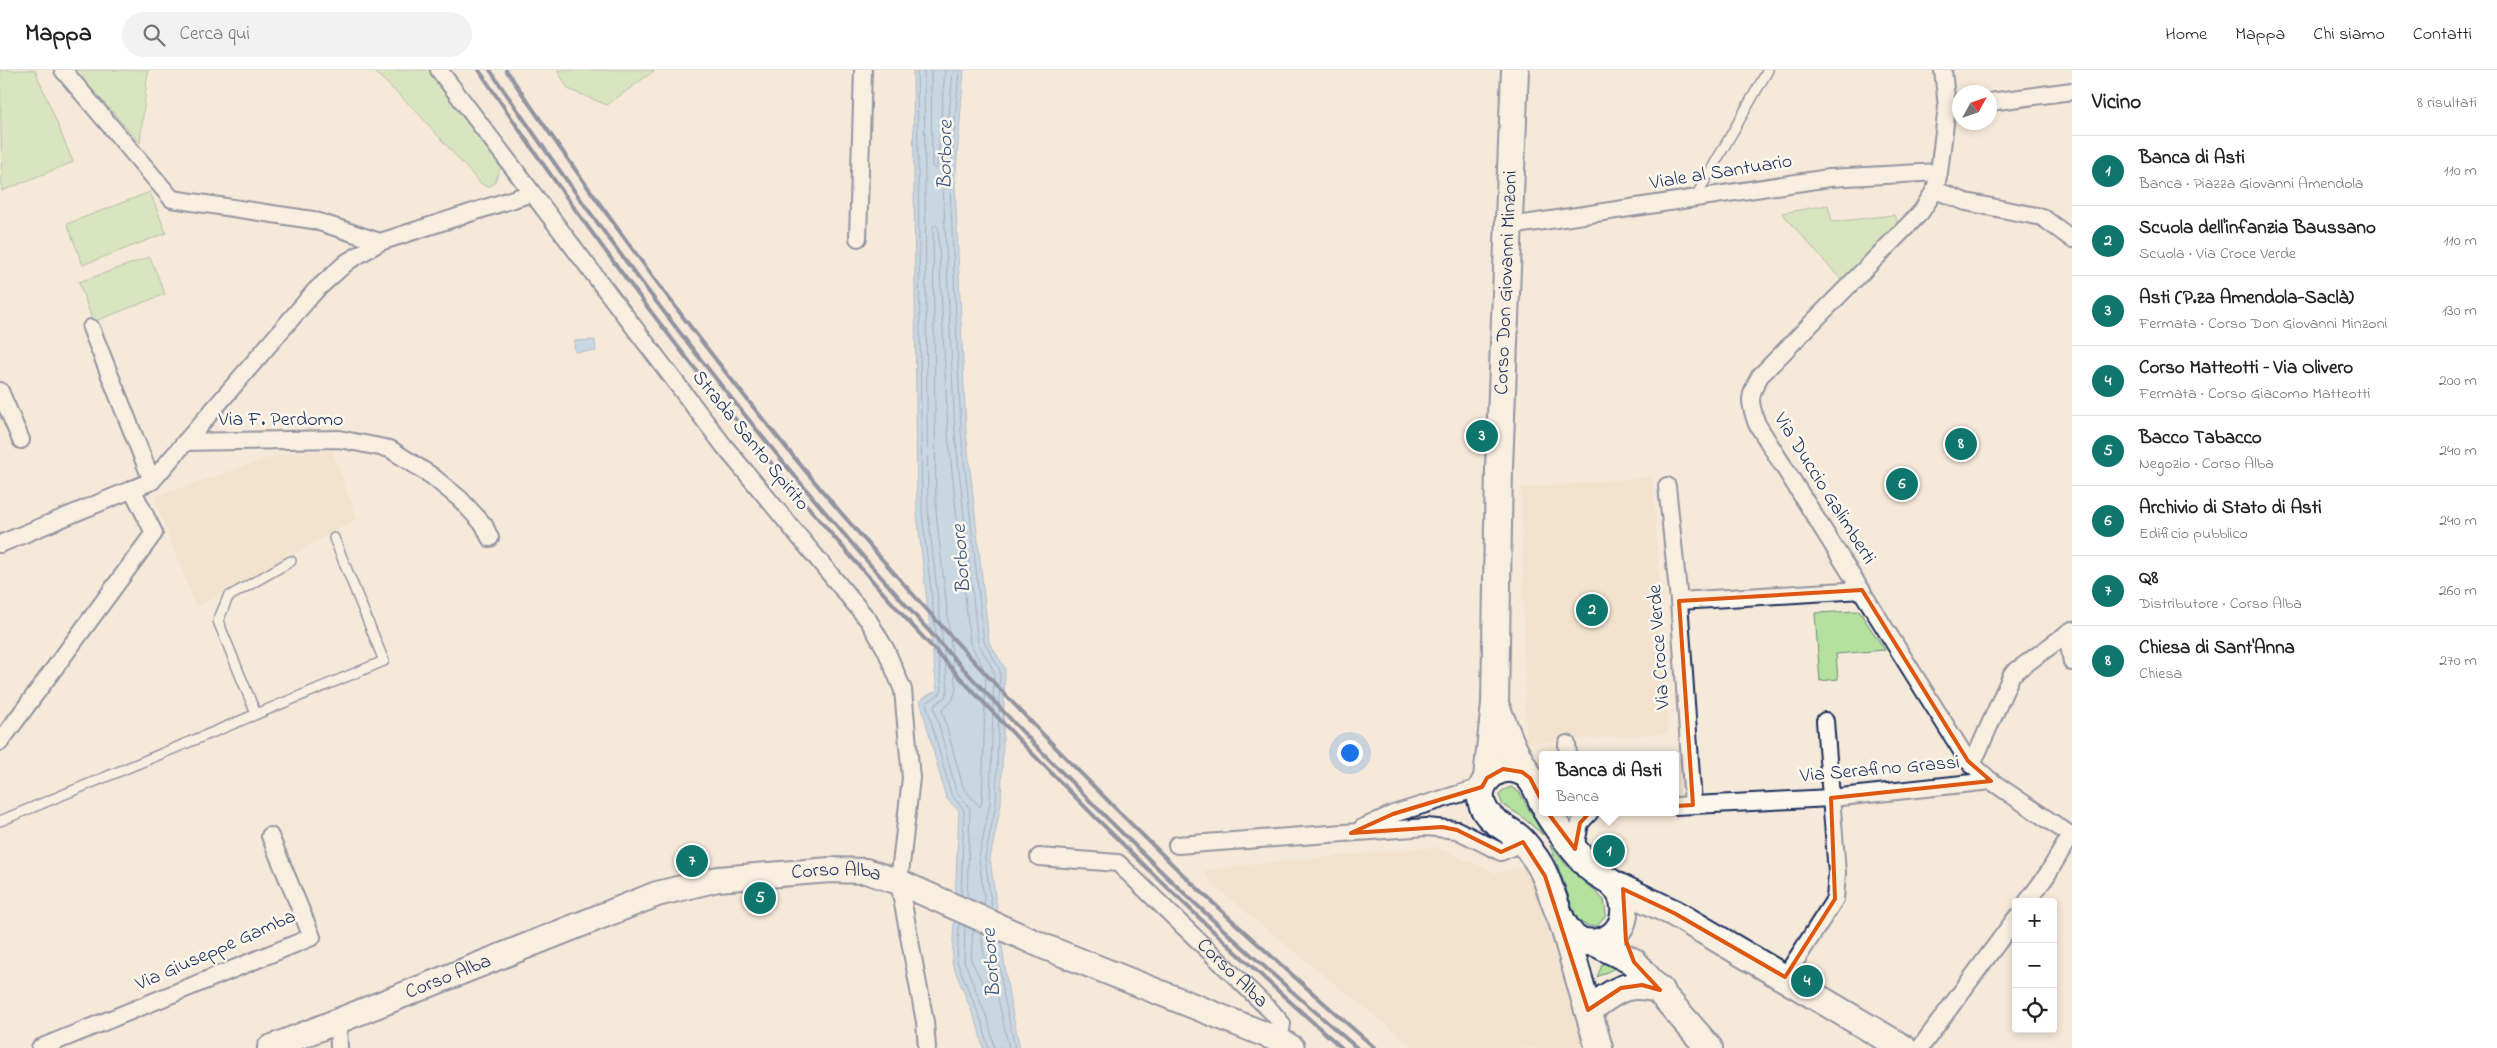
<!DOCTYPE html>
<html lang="it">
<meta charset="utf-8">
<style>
body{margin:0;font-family:"Indie Flower",sans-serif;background:#f2f2f2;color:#222}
.controls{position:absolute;right:15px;bottom:15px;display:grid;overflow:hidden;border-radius:5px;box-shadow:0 2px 8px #0003}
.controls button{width:45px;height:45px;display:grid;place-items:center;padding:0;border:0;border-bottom:1px solid #e0e0e0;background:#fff;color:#222;font:25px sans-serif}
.compass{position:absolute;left:1952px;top:15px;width:45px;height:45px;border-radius:50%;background:#fff;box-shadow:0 2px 8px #0003;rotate:50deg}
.you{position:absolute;left:1349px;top:682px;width:18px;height:18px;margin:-12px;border:4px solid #fff;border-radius:50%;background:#1a73e8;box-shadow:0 0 0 8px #1a73e833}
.badge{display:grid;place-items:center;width:32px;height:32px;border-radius:50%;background:#0f766e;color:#fff;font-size:16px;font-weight:700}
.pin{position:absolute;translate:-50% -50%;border:2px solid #fff;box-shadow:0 1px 5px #0006}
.popup{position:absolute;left:1539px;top:681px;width:140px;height:65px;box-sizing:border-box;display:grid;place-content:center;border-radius:5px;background:#fff;filter:drop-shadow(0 1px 4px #0005);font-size:16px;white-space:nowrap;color:#767676}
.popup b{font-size:19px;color:#222}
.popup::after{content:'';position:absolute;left:50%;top:100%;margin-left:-10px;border:10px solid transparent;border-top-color:#fff}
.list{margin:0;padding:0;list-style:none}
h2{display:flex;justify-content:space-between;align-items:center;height:65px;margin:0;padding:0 20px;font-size:21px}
h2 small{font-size:16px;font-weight:400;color:#767676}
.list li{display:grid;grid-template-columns:32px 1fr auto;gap:15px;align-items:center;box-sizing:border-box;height:70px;padding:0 20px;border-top:1px solid #e0e0e0}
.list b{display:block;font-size:19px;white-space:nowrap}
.list p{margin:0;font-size:16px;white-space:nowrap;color:#767676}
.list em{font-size:16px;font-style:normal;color:#767676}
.icon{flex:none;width:28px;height:28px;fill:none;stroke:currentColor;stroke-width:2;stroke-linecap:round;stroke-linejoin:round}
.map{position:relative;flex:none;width:2072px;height:978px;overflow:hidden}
header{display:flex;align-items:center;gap:30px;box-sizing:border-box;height:70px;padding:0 25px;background:#fff;border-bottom:1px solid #e0e0e0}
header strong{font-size:24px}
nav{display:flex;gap:28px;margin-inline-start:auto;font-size:18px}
.search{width:350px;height:45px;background:#f2f2f2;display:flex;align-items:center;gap:12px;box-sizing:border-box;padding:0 18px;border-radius:28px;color:#767676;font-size:19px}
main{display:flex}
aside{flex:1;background:#fff}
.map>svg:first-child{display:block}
.built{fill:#eed9c2}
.green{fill:#b5e19f;stroke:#68887e}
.water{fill:#91c0ec;stroke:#6286b3}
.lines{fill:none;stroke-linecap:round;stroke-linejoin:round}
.shore{stroke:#4a6997;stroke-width:1}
.lane-casing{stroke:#1b2f5e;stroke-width:12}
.street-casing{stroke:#1b2f5e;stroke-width:20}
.secondary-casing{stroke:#1b2f5e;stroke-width:28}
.primary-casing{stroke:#1b2f5e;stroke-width:30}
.lane{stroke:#fbf7ec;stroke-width:9}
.street{stroke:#fbf7ec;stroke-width:16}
.secondary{stroke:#fbf7ec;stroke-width:24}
.primary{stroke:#fbf7ec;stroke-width:26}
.rail{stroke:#1b2f5e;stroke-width:4}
.marked{fill:none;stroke:#de5710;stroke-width:4;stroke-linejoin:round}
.labels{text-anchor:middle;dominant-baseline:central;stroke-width:5;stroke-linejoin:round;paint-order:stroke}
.street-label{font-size:20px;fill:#1b2f5e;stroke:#fbf7ec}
.water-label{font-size:21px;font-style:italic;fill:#385382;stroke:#fbf7ec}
</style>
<header>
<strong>Mappa</strong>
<div class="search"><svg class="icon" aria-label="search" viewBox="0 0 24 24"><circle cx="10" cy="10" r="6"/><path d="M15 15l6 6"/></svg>Cerca qui</div>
<nav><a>Home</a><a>Mappa</a><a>Chi siamo</a><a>Contatti</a></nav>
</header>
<main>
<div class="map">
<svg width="2072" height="978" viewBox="0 0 2072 978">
<rect width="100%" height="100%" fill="#f5e9d9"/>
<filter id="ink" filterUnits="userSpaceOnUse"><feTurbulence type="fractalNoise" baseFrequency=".02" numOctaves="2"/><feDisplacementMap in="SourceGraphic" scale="10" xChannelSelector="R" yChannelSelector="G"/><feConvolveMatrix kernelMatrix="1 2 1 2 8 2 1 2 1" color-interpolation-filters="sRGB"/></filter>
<g filter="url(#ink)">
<g class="built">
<path d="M332 380 357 449 196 537 154 427 278 385Z"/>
<path d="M1653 407 1668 663 1526 673 1521 418Z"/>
<path d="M1436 777 1496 803 1528 796 1583 978H1415L1269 861 1213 815 1204 801 1253 794Z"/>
</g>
<g class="green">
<path d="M0 0H35L73 92 2 121Z"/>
<path d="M75 0H148L140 73Z"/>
<path d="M373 0H434L499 90 500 99 494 114 487 117 480 113 416 41Z"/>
<path d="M557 0H655L607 35 568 19Z"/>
<path d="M150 122 166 163 83 195 67 154Z"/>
<path d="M1828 135 1832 152 1894 145 1898 153 1842 211 1782 143Z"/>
<path d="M150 187 165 224 93 252 79 212Z"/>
<path d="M1859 541 1885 580 1836 584 1838 609 1820 611 1815 543Z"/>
<path d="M1511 717 1520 723 1543 765 1520 745 1503 735 1499 725 1502 721Z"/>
<path d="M1550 775 1568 797 1604 830 1606 845 1597 856C1587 857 1582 855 1576 846Z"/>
<path d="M1610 891 1623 894 1597 907 1602 895Z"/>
</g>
<g class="water">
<path d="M913 0H964L955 114 966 362 989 572 1005 598 1001 734 990 789 1009 926 1020 978H983L978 957 952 893 959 741 946 728 920 630 937 620 917 443Z"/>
<path d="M595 270 596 281 575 282 574 271Z"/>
</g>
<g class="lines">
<g class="shore">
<path d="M917 0 922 442 942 619 940 624 926 633 951 724 964 740 961 825"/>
<path d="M924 0 928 442 948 619 945 627 934 636 956 721 970 739 967 828"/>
<path d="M931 0 932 97 935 99 937 97 945 0"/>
<path d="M953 0 943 115 955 363 978 573 994 601 990 733 979 788 985 836"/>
<path d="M959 0 950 115 961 362 984 572 1000 600 996 734 985 788 992 839"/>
<path d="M935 155 938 157 948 363 970 573 986 603 982 732 980 737 963 717 942 640 952 631 956 620 936 442 933 157Z"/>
<path d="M959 853 957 892 983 955 988 978"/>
<path d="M965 856 964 891 989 953 994 978"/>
<path d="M973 859 971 890 987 922 989 920 981 863"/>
<path d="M989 867 998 928 1009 978"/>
<path d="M996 870 1004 927 1015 978"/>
</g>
<defs>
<g id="lane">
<path d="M1695 128 1768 0"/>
<path d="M256 644 218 551 228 527 291 491"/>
<path d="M0 751 384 591 334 468"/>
</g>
<g id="street">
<path d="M63 0 172 129 313 150 380 172"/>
<path d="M439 0 724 376 869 551 886 580 903 620 911 708 899 812 925 952 927 978"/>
<path d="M1943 0 1947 37 1939 102 1935 120 1921 142 1760 306C1748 327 1749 332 1757 354L1968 691 1991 711 2072 766"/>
<path d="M1990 32 2072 21"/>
<path d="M1935 120 1966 132 2042 147 2072 169"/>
<path d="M1510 156 1829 108 1939 102"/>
<path d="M858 168 863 0"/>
<path d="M91 258 152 411"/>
<path d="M0 321 21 370"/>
<path d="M185 372 339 369 390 379 432 406 460 429 484 455 490 468"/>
<path d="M1667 416 1679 531 1693 735"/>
<path d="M0 474 152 411 315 221 347 192 380 172 532 123"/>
<path d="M1679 531 1862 520"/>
<path d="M2067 563 2072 592"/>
<path d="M0 672 154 463 132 419"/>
<path d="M1567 674 1568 685"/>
<path d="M1972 695 2012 604 2072 560"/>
<path d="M1675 736 1831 728 1991 711"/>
<path d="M1362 758 1393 744 1482 717"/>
<path d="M1177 775 1427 757 1457 760 1501 782 1523 772"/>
<path d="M1575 779 1580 753 1590 742"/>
<path id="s1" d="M1039 787 1118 793 1272 942 1282 954 1279 970"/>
<path d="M2027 832 2047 805 2070 766"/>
<path d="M1785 907 1835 829 1837 803 1825 651"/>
<path d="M338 951 339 978"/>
<path d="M40 978 312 867 270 766"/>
<path d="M1920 978 2016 848"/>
</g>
<g id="secondary">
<path id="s2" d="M270 978 657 824 718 809 830 800 866 801 899 812 1045 877 1279 970 1292 978"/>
</g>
<g id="primary">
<path d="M1497 639 1513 678 1530 708"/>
<path id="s3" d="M1487 708 1495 634 1499 397 1515 0"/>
<path d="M1543 733C1538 722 1533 707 1522 702 1500 691 1475 711 1482 734 1487 751 1506 757 1518 767 1524 772 1529 779 1533 785 1548 804 1552 829 1562 851 1565 858 1571 864 1576 870 1590 874 1603 874 1615 863 1628 850 1627 828 1614 815 1607 808 1596 804 1589 797 1574 780 1559 762 1547 742"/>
<path d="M1613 814 1674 843 1903 978"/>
<path d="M1563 854 1599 978"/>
<path d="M1596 873 1634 892 1709 978"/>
<path d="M1588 940C1615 922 1625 909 1660 920"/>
</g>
</defs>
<use href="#lane" class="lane-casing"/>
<use href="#street" class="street-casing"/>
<use href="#secondary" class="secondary-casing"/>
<use href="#primary" class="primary-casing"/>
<use href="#lane" class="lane"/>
<use href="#street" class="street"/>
<use href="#secondary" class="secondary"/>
<use href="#primary" class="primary"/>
<g class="rail">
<path d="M479 0C720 364 1015 690 1342 978"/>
<path d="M490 0C687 291 913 562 1166 806 1228 865 1292 922 1357 978"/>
<path d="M506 0C621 168 743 334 879 486 973 593 1072 697 1174 796 1239 859 1307 918 1375 978"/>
</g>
</g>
</g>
<path d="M0 0H2072V978H0ZM1862 520 1968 691 1991 711 1831 728 1835 829 1785 907 1674 843 1623 819 1626 871 1634 892 1660 920 1642 915 1621 918 1588 940 1545 806 1523 772 1501 782 1457 760 1442 757 1351 763 1393 744 1482 717 1487 708 1503 699 1522 702 1530 708 1548 743 1575 779 1580 753 1591 741 1693 735 1679 531Z" fill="#f5e9d9" fill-opacity=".55" fill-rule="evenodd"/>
<path class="marked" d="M1862 520 1968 691 1991 711 1831 728 1835 829 1785 907 1674 843 1623 819 1626 871 1634 892 1660 920 1642 915 1621 918 1588 940 1545 806 1523 772 1501 782 1457 760 1442 757 1351 763 1393 744 1482 717 1487 708 1503 699 1522 702 1530 708 1548 743 1575 779 1580 753 1591 741 1693 735 1679 531Z"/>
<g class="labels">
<g class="street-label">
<text transform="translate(1721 103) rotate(-9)">Viale al Santuario</text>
<text stroke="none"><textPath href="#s3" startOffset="496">Corso Don Giovanni Minzoni</textPath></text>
<text x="281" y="350">Via F. Perdomo</text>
<text transform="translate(750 371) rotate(51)">Strada Santo Spirito</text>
<text transform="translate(1824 419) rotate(58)">Via Duccio Galimberti</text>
<text transform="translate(1660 577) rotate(-94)">Via Croce Verde</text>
<text transform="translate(1880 700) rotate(-5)">Via Serafino Grassi</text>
<text stroke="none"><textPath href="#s2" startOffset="598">Corso Alba</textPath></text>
<text transform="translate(216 881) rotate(-24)">Via Giuseppe Gamba</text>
<text stroke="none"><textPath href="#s1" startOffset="238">Corso Alba</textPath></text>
<text stroke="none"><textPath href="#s2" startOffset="192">Corso Alba</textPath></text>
</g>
<g class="water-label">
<text transform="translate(946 85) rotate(-89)">Borbore</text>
<text transform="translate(962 489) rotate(-94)">Borbore</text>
<text transform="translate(992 893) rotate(-94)">Borbore</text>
</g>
</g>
</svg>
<div class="controls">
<button>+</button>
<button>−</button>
<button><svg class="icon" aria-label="locate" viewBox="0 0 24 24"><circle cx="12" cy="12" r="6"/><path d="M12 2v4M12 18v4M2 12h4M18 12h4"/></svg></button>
</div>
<svg class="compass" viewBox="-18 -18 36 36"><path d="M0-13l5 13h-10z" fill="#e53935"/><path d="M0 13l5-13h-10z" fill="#767676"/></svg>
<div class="you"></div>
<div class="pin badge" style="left:1609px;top:781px">1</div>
<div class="popup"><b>Banca di Asti</b>Banca</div>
<div class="pin badge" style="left:1592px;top:540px">2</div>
<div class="pin badge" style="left:1482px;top:366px">3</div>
<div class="pin badge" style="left:1807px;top:911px">4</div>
<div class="pin badge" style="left:760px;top:828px">5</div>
<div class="pin badge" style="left:1902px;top:414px">6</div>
<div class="pin badge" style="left:692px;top:791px">7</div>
<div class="pin badge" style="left:1961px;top:374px">8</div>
</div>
<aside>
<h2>Vicino<small>8 risultati</small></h2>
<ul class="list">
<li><span class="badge">1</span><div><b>Banca di Asti</b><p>Banca · Piazza Giovanni Amendola</p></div><em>110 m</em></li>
<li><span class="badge">2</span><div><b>Scuola dell'infanzia Baussano</b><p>Scuola · Via Croce Verde</p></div><em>110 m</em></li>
<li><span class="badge">3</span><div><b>Asti (P.za Amendola-Saclà)</b><p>Fermata · Corso Don Giovanni Minzoni</p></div><em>130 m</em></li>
<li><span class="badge">4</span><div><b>Corso Matteotti – Via Olivero</b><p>Fermata · Corso Giacomo Matteotti</p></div><em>200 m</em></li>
<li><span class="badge">5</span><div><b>Bacco Tabacco</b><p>Negozio · Corso Alba</p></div><em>240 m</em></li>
<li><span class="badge">6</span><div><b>Archivio di Stato di Asti</b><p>Edificio pubblico</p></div><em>240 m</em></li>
<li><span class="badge">7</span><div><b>Q8</b><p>Distributore · Corso Alba</p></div><em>260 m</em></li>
<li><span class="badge">8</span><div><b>Chiesa di Sant'Anna</b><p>Chiesa</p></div><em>270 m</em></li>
</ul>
</aside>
</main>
